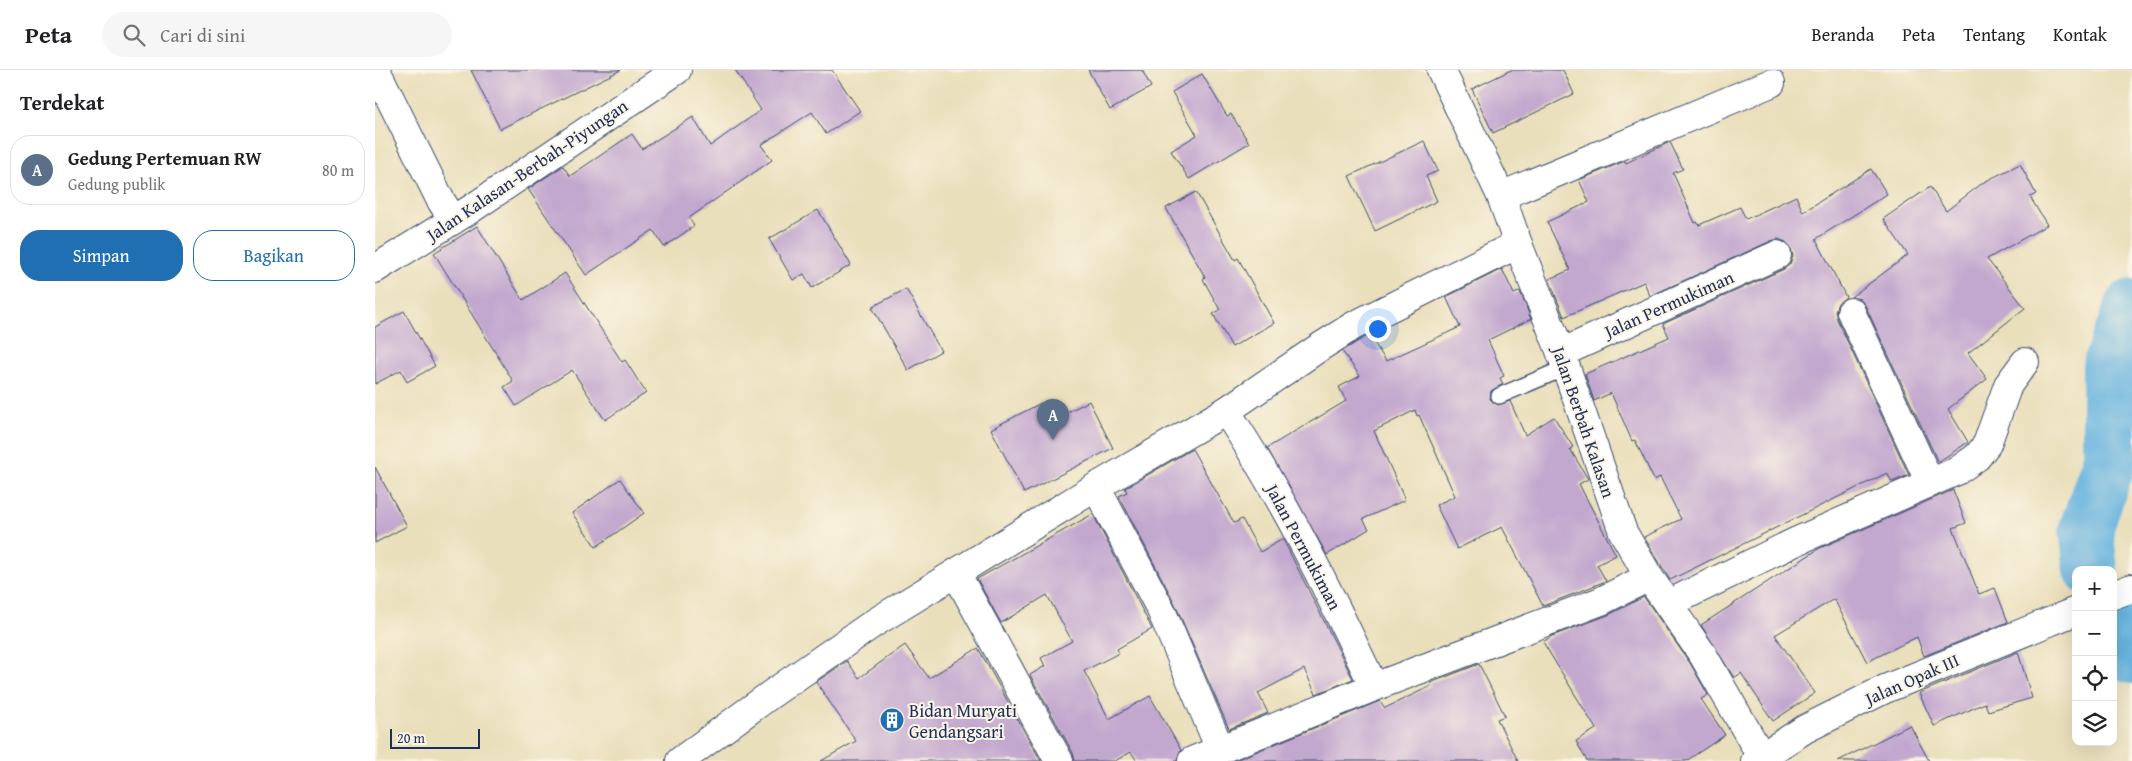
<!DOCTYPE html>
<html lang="id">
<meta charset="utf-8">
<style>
body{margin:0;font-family:"Gentium Book Plus",serif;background:#f6f6f6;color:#202124}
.controls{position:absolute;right:15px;bottom:15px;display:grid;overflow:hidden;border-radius:10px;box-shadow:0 5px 20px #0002}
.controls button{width:45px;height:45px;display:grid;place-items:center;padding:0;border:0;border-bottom:1px solid #e0e0e0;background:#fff;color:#202124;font:25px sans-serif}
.scale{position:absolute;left:15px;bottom:12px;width:90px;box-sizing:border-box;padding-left:5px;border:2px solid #1b2f5e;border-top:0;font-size:14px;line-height:18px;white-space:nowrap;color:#1b2f5e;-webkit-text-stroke:4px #fcf5e5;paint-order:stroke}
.you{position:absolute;left:1002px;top:258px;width:18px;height:18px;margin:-12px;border:4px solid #fff;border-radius:50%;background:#1a73e8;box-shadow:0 0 0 8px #1a73e833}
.badge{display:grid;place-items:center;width:32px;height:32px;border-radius:50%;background:#1f6fb2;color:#fff;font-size:16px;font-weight:700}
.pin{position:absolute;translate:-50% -41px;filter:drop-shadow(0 1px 2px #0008)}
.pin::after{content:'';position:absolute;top:26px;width:18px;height:15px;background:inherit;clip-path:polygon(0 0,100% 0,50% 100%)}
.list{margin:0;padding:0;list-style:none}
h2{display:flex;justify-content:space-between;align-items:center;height:65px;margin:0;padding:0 20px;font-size:21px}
h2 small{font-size:16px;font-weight:400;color:#757577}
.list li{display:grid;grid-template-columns:32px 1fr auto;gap:15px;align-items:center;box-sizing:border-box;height:70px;margin:0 10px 10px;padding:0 10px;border:1px solid #e0e0e0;border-radius:20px}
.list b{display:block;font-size:19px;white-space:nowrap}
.list p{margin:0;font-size:16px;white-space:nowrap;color:#757577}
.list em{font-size:16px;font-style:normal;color:#757577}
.actions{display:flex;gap:10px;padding:15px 20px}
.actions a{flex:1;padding:11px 0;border:1px solid #1f6fb2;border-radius:20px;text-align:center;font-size:18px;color:#1f6fb2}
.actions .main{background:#1f6fb2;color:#fff}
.icon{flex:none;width:28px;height:28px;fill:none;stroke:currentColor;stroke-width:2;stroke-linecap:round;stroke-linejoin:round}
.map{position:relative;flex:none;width:1757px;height:691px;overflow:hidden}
header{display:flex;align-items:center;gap:30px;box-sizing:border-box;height:70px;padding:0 25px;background:#fff;border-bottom:1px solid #e0e0e0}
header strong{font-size:24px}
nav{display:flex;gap:28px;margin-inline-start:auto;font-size:18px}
.search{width:350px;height:45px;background:#f6f6f6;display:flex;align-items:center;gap:12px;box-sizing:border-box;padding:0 18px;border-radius:28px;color:#757577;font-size:19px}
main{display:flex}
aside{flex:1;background:#fff}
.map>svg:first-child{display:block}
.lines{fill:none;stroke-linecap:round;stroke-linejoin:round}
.river{stroke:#65b2df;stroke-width:54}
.building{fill:#c2a8cf}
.service-casing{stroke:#3a496c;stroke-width:18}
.minor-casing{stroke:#3a496c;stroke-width:30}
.tertiary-casing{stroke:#3a496c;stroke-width:30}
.service{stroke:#fff;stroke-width:15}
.minor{stroke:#fff;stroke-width:28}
.tertiary{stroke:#fff;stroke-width:28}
.labels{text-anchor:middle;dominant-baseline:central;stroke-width:4;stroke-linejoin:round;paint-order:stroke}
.street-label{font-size:18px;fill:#1b2f5e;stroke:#fcf5e5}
.poi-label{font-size:18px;fill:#1b2f5e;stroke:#fcf5e5;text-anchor:start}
</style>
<header>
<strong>Peta</strong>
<div class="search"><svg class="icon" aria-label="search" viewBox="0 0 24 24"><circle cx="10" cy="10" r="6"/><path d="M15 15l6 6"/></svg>Cari di sini</div>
<nav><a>Beranda</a><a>Peta</a><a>Tentang</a><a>Kontak</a></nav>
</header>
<main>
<aside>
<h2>Terdekat<small></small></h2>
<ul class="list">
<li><span class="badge" style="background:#5c6f8a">A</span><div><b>Gedung Pertemuan RW</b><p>Gedung publik</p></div><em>80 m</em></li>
</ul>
<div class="actions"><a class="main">Simpan</a><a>Bagikan</a></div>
</aside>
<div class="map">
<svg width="1757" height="691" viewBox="0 0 1757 691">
<rect width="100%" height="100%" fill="#fcf5e5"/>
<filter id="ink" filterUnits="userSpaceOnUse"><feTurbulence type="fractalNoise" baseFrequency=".02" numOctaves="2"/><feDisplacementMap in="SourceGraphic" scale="10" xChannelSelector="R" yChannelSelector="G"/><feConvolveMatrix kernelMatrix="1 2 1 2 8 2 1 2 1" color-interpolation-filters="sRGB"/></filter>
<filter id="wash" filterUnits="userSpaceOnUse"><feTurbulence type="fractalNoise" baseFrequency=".0096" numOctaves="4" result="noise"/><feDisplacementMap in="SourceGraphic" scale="20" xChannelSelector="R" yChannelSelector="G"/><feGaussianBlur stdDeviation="1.12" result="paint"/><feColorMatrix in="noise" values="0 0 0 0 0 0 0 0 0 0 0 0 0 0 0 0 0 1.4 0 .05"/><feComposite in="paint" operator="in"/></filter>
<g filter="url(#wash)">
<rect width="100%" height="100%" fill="#e9dfbb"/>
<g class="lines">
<g class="river">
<path d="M1716 500 1711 459 1734 392V295L1757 236"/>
<path d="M1738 557 1757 587"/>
</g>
</g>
<g id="blocks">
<g class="building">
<path d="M96 0H246L125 59Z"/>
<path d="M360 0H457L485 41 451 64 437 42 386 75 397 90 314 148 319 156 289 177 278 160 211 205 153 119 188 96 195 106 257 64 267 79 318 47 335 76 386 40Z"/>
<path d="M713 0H767L776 17 735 40Z"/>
<path d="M1136 0H1188L1199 24 1118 63 1097 19Z"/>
<path d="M827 4 852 46 856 44 874 73 814 109 796 81 822 65 797 22Z"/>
<path d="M1049 71 1063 101 1051 106 1062 131 1000 161 974 106Z"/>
<path d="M1295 72 1308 99 1298 103 1320 153 1322 152 1324 155 1365 137 1371 149 1421 126 1428 142 1496 99 1512 124 1441 169 1471 227 1463 233 1460 241 1462 249 1534 405 1517 412 1512 403 1295 510 1269 467 1306 449 1285 407 1279 410 1260 370 1257 371 1236 323 1219 331 1210 304 1294 267 1288 254 1409 199 1415 194 1418 186 1416 179 1411 172 1403 169 1396 171 1275 226 1269 212 1189 247 1174 209 1195 200 1172 152 1214 132 1204 110 1250 91 1251 93Z"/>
<path d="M1645 94 1661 124 1655 127 1672 155 1612 189 1650 238 1593 283 1612 309 1573 339 1593 372 1563 392 1490 235 1485 229 1476 227 1533 185 1508 149 1555 117 1571 141 1609 112Z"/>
<path d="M821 122 860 190 863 188 899 253 857 277 838 244 845 240 828 209 830 207 791 138Z"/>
<path d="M443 140 476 195 437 218 429 204 418 210 394 169Z"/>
<path d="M102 156 148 230 190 203 247 292 250 290 271 323 230 350 197 300 141 336 129 317 138 311 59 183Z"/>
<path d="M1127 199 1139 224 1145 221 1156 249 1113 270 1129 306 1125 308 1128 314 1116 321 1115 329 1123 335 1135 331 1150 365 1179 347 1198 377 1195 379 1213 409 1204 414 1241 485 1222 495 1231 511 1168 536 1127 457 1082 479 1061 435 1080 426 1044 345 1042 346 1040 340 999 361 1030 430 988 449 994 459 952 485 892 378 971 331 964 317 985 306 967 281 994 265 1011 291 1085 257 1071 227Z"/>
<path d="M531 219 566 281 533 300 497 237Z"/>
<path d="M29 241 60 296 32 312 26 300 0 314V257Z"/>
<path d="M714 331 738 378 649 423 616 359 666 333 675 351Z"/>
<path d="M817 379 859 453 867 449 885 482 908 469 978 609 941 624 929 599 883 623 893 643 854 659 800 534 744 426 752 422 750 418Z"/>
<path d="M0 397 32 456 0 473Z"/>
<path d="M245 409 269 443 221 477 197 443Z"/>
<path d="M1578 420 1591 453 1578 458 1604 524 1620 518 1633 552 1549 586 1542 567 1492 592 1459 529 1400 565 1440 623 1398 651 1366 603 1359 608 1326 555 1445 478Z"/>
<path d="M718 444 777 559 742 579 744 583 709 601 734 649 775 626 806 680 802 691H762L756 682 740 691H700L698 683 655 605 670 596 666 588 697 571 672 525 626 553 602 509Z"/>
<path d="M1269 527 1315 593 1333 625 1326 629 1350 665 1311 691H1212L1201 671 1221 659 1168 572 1177 566 1233 545Z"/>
<path d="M530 575 554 608 603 578 666 691H446L481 671 441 612 472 591 484 608Z"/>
<path d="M1643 582 1657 628 1613 641 1610 633 1559 656 1544 623Z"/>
<path d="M1104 594 1130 646 1122 649 1143 691H858L1005 631 1010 638 1056 616 1055 613Z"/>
<path d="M1535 655 1554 691H1463Z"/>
</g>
</g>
</g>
<g filter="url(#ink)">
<use href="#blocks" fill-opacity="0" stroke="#3a496c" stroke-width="1"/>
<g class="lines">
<defs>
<path id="service" d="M1124 326 1190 298"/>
<g id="minor">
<path d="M1 0 65 129 78 150"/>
<path d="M1066 0 1126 126 1143 174 1186 283 1248 462 1274 507 1328 585 1386 686"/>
<path d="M1126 126 1396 13"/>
<path d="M1476 242 1555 413"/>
<path d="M1186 283 1402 185"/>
<path d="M851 341C910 430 954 522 999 617"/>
<path d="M721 417 786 540 845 679"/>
<path d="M581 503 684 691"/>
<path d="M1738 525 1757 518"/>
<path d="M1293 534 1420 472 1582 401 1602 387 1612 374 1633 315 1650 292"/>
<path d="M305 691 395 625 499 553 721 417 851 341 945 277 978 256 1143 174"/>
<path d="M817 691 999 617 1226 531 1274 507"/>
<path d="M1380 691 1430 659 1510 619 1701 541"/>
</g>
<path id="tertiary" d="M0 199 96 139 302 0"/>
</defs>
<use href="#service" class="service-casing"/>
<use href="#minor" class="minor-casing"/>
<use href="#tertiary" class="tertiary-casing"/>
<use href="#service" class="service"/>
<use href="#minor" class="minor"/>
<use href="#tertiary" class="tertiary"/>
</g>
</g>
<defs>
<symbol id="building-disc" viewBox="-11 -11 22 22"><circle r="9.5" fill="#1f6fb2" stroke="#fcf5e5"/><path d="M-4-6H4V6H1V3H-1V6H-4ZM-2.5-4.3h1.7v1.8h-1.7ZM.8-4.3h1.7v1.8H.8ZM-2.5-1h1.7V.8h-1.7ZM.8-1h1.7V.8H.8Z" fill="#fff"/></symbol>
</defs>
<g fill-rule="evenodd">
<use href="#building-disc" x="503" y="636" width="28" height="28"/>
</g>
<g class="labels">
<g class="street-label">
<text transform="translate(152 100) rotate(-34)">Jalan Kalasan-Berbah-Piyungan</text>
<text transform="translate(1294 234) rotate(-24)">Jalan Permukiman</text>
<text transform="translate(1209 352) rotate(71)">Jalan Berbah Kalasan</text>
<text transform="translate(929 477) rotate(62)">Jalan Permukiman</text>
<text transform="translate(1537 609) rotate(-24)">Jalan Opak III</text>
</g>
<g class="poi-label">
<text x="534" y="640">Bidan Muryati<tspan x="534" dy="21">Gendangsari</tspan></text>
</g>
</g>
</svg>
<div class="controls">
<button>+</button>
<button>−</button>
<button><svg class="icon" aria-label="locate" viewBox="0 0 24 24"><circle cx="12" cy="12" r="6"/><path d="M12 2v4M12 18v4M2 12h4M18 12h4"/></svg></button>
<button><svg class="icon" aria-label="layers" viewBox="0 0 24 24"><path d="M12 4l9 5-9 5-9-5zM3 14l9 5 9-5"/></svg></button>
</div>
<div class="scale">20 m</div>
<div class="you"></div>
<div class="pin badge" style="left:678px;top:370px;background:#5c6f8a">A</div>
</div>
</main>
